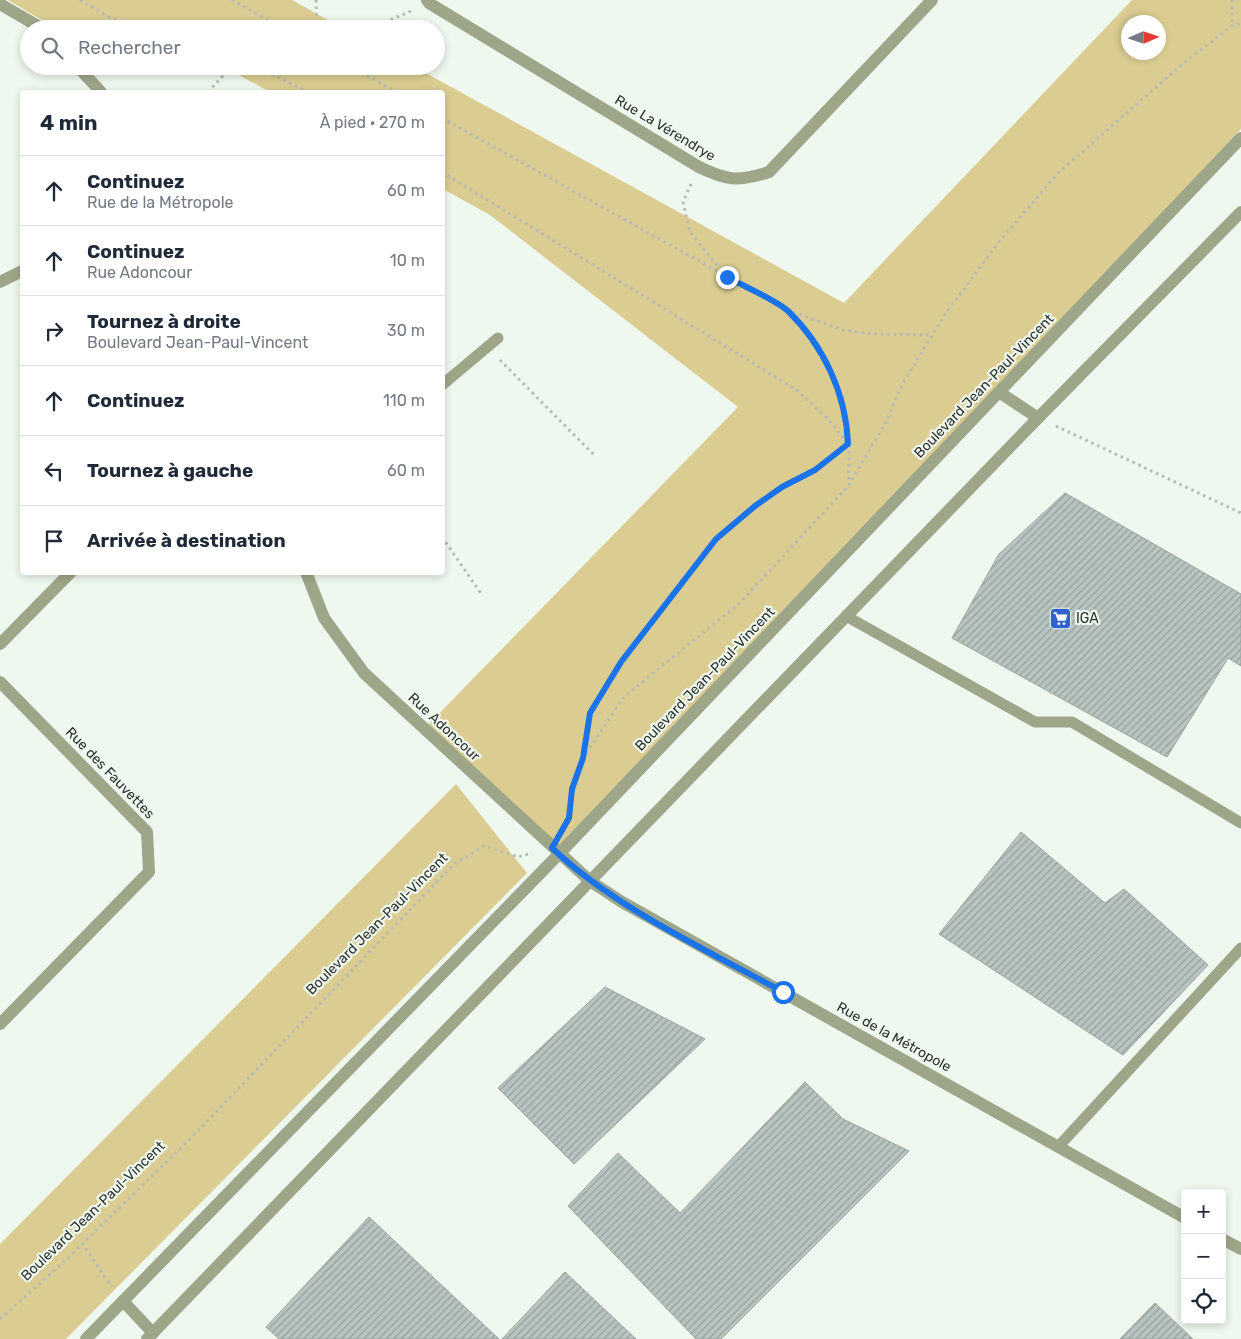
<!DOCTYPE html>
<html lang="fr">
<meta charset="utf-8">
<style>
body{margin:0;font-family:Rubik,sans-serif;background:#f2f2f3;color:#1f2937}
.controls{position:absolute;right:15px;bottom:15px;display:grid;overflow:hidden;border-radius:5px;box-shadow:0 2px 8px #0003}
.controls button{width:45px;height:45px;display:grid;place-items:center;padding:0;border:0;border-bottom:1px solid #e0e1e3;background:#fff;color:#1f2937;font:25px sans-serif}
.compass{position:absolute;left:1121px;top:15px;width:45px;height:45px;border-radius:50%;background:#fff;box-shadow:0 2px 8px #0003;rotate:87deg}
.stop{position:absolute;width:15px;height:15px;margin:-11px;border:4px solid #1a73e8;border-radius:50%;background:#fff}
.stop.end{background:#1a73e8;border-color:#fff;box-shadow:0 1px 5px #0008}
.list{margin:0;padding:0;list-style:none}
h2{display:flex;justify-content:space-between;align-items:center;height:65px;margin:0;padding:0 20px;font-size:21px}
h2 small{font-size:16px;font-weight:400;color:#747a83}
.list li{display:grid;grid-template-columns:32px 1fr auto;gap:15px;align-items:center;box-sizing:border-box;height:70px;padding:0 20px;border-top:1px solid #e0e1e3}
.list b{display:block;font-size:19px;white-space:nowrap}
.list p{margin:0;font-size:16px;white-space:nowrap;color:#747a83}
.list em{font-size:16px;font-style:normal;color:#747a83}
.icon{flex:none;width:28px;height:28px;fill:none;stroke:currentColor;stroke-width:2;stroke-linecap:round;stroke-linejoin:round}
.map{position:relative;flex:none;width:1241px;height:1339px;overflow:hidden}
.search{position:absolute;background:#fff;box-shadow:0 2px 8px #0003;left:20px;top:20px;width:425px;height:55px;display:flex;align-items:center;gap:12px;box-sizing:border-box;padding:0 18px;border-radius:28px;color:#747a83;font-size:19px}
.panel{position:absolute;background:#fff;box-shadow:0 2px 8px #0003;left:20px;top:90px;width:425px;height:485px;border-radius:5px}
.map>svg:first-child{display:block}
.green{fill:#dbcd92;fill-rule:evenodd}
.building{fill:url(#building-hatch);stroke:#99a5a0}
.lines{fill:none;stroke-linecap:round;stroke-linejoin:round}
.path{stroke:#b4bbb4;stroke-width:3;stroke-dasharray:2.5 4;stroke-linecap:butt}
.service{stroke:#9ea68a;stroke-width:11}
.minor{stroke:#9ea68a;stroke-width:12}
.tertiary{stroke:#9ea68a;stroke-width:12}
.route{stroke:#1a73e8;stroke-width:6}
.labels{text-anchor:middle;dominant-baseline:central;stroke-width:4.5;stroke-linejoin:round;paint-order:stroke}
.street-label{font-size:14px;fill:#2e312e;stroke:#eff8ef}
.poi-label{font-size:14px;fill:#2e312e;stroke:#eff8ef;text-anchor:start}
</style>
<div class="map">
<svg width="1241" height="1339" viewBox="0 0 1241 1339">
<defs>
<pattern id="building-hatch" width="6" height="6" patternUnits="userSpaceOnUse" patternTransform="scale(1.25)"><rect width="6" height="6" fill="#b8c4bf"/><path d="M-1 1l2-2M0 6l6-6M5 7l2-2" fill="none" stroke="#96a09c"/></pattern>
</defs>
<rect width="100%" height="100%" fill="#eff8ef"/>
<g class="green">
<path d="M8 0H292L344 29H57Z"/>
<path d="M1132 0H1241V129L997 392 559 854 424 729 738 407 490 215 443 189 442 92H270L237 74 206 66H413L844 303ZM1128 22H1158V52H1128Z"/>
<path d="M456 784 527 873 66 1339H0V1244Z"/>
</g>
<g class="building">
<path d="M1065 493 1241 594V666L1228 658 1167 757 952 638 999 554Z"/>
<path d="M1021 832 1105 903 1124 889 1208 965 1123 1055 939 934Z"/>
<path d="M605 987 705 1039 574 1164 498 1088Z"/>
<path d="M805 1082 843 1119 909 1151 721 1339H696L568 1206 618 1153 680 1213Z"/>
<path d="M369 1217 499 1339H279L266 1327Z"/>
<path d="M565 1272 636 1339H502Z"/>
<path d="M1155 1303 1193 1339H1120Z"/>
</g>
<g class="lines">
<g class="path">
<path d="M80 0 109 17 146 29"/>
<path d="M232 0 285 29"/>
<path d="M316 0 317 29"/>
<path d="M1232 0V26"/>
<path d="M265 29 272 21"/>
<path d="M353 29 383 23 411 11"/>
<path d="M254 66 309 92"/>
<path d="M350 66 397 92"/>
<path d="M208 92 232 66"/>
<path d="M442 118 787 310C816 346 837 374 847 421 851 440 848 463 849 483"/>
<path d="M442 172 798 391 828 419 848 444 815 470 782 487 755 506 716 539 621 662 589 713 583 758"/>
<path d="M691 184 683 202 690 232 725 275"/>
<path d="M787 310 843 330 873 334 932 335"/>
<path d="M500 360 596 457"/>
<path d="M1056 426 1241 513"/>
<path d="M442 537 482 595"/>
<path d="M569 815 572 789 583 758 624 697 741 602 849 485 885 424 902 385 943 317 998 243 1058 173 1185 62 1232 26 1241 23"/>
<path d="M82 1243 112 1287"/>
<path d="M0 1319 67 1259 190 1139 453 865 484 846 518 857 532 853"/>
</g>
<g class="service">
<path d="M442 385 498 338"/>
<path d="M846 616 1035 722H1072L1241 823"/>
<path d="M1058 1147 1241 948"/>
</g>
<g class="minor">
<path d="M427 0 429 3 699 167C728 181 738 182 769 172L932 0"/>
<path d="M0 282 22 271"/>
<path d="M0 644 71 572"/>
<path d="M0 682 147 832 149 872 0 1024"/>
<path d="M590 881 622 902 1185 1218"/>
<path d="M1222 1239 1241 1249"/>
</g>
<g class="tertiary">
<path d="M0 4 43 29"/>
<path d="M77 66 101 92"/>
<path d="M999 392 1038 418"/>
<path d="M306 572 324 618 364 673 590 881"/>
<path d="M123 1301 153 1333"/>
<path d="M86 1339 559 854 1241 138"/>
<path d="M147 1339 1038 418 1241 212"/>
</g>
</g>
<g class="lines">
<path class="route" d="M727 277C743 286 776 300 788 311 824 346 846 394 848 444L815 470 782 487 755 506 716 539 621 662 590 713 583 758 572 789 569 818 552 848C615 908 707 950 783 992"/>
</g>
<defs>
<symbol id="supermarket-square" viewBox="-11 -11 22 22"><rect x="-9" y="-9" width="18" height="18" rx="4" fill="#3160cf" stroke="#eff8ef"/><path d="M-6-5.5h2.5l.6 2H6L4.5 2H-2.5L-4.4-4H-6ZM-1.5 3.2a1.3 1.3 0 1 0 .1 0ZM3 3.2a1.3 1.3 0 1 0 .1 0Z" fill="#fff"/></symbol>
</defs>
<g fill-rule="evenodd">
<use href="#supermarket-square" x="1048" y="606" width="25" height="25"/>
</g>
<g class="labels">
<g class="street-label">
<text transform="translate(665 128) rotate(31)">Rue La Vérendrye</text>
<text transform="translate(984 386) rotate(-46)">Boulevard Jean-Paul-Vincent</text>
<text transform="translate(705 679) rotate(-46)">Boulevard Jean-Paul-Vincent</text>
<text transform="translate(444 727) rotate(43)">Rue Adoncour</text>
<text transform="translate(110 773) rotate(46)">Rue des Fauvettes</text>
<text transform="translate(377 924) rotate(-45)">Boulevard Jean-Paul-Vincent</text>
<text transform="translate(894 1037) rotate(29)">Rue de la Métropole</text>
<text transform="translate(93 1211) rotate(-44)">Boulevard Jean-Paul-Vincent</text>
</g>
<g class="poi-label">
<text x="1076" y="618">IGA</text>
</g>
</g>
</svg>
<div class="controls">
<button>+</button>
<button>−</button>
<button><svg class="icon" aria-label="locate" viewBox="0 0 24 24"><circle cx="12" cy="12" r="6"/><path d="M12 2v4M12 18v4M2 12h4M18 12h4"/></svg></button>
</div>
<svg class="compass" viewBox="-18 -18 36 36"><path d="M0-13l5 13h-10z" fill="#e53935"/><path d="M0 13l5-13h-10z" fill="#747a83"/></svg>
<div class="stop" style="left:783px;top:992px"></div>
<div class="stop end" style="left:727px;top:277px"></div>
<div class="search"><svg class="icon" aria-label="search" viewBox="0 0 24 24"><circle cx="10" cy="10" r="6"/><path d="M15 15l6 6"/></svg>Rechercher</div>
<section class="panel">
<h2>4 min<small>À pied · 270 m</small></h2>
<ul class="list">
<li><svg class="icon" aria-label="ahead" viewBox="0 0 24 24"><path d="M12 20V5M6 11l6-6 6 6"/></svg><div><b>Continuez</b><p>Rue de la Métropole</p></div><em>60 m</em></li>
<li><svg class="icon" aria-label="ahead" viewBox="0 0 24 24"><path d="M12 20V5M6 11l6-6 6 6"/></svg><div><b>Continuez</b><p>Rue Adoncour</p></div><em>10 m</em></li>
<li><svg class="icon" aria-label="right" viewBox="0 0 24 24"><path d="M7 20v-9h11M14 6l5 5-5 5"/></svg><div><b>Tournez à droite</b><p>Boulevard Jean-Paul-Vincent</p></div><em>30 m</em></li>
<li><svg class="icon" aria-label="ahead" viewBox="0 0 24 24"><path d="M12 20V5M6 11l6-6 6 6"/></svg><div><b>Continuez</b></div><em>110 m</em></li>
<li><svg class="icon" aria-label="left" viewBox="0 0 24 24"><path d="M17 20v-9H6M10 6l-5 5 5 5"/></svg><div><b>Tournez à gauche</b></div><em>60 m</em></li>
<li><svg class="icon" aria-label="arrive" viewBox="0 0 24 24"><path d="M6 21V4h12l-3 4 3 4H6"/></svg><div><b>Arrivée à destination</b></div></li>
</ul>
</section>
</div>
